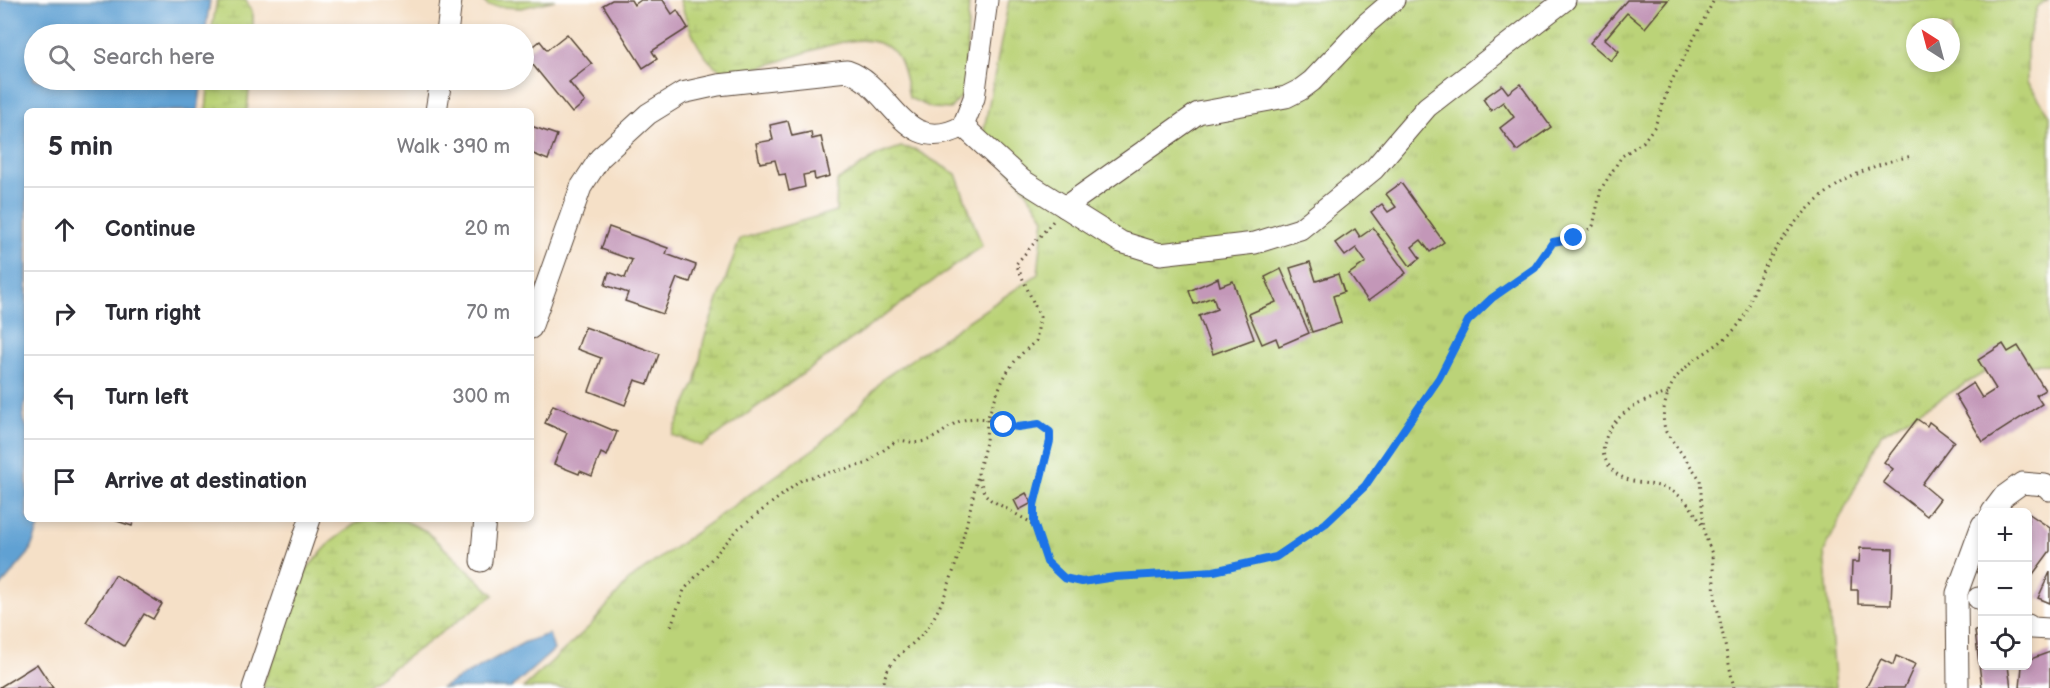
<!DOCTYPE html>
<meta charset="utf-8">
<style>
body{margin:0;font-family:"Balsamiq Sans",sans-serif;background:#f2f2f3;color:#2b2b33}
.controls{position:absolute;right:18px;bottom:18px;display:grid;overflow:hidden;border-radius:9px;box-shadow:0 3px 9px #0003}
.controls button{width:54px;height:54px;display:grid;place-items:center;padding:0;border:0;border-bottom:2px solid #e1e1e2;background:#fff;color:#2b2b33;font:30px sans-serif}
.compass{position:absolute;left:1906px;top:18px;width:54px;height:54px;border-radius:50%;background:#fff;box-shadow:0 3px 9px #0003;rotate:324deg}
.stop{position:absolute;width:18px;height:18px;margin:-14px;border:4px solid #1a73e8;border-radius:50%;background:#fff}
.stop.end{background:#1a73e8;border-color:#fff;box-shadow:0 2px 6px #0008}
.list{margin:0;padding:0;list-style:none}
h2{display:flex;justify-content:space-between;align-items:center;height:78px;margin:0;padding:0 24px;font-size:26px}
h2 small{font-size:20px;font-weight:400;color:#7c7c81}
.list li{display:grid;grid-template-columns:39px 1fr auto;gap:18px;align-items:center;box-sizing:border-box;height:84px;padding:0 24px;border-top:2px solid #e1e1e2}
.list b{display:block;font-size:22px;white-space:nowrap}
.list em{font-size:20px;font-style:normal;color:#7c7c81}
.icon{flex:none;width:33px;height:33px;fill:none;stroke:currentColor;stroke-width:2;stroke-linecap:round;stroke-linejoin:round}
.map{position:relative;flex:none;width:2050px;height:688px;overflow:hidden}
.search{position:absolute;background:#fff;box-shadow:0 3px 9px #0003;left:24px;top:24px;width:510px;height:66px;display:flex;align-items:center;gap:15px;box-sizing:border-box;padding:0 21px;border-radius:33px;color:#7c7c81;font-size:22px}
.panel{position:absolute;background:#fff;box-shadow:0 3px 9px #0003;left:24px;top:108px;width:510px;height:414px;border-radius:9px}
.map>svg:first-child{display:block}
.grass{fill:url(#grass-tufts);stroke:#7b7e4b;stroke-width:1.5;fill-rule:evenodd}
.wetland{fill:url(#wetland-marsh);stroke:#7b7e4b;stroke-width:1.5}
.water{fill:#61a1d3;stroke:#4e6678;stroke-width:1.5}
.building{fill:#c397b8}
.lines{fill:none;stroke-linecap:round;stroke-linejoin:round}
.minor-casing{stroke:#574537;stroke-width:23}
.path{stroke:#574537;stroke-width:3;stroke-dasharray:1.5 4.5;stroke-linecap:butt}
.minor{stroke:#fff;stroke-width:21}
.route{stroke:#1a73e8;stroke-width:8}
</style>
<div class="map">
<svg width="2050" height="688" viewBox="0 0 2050 688">
<defs>
<pattern id="grass-tufts" width="24" height="20" patternUnits="userSpaceOnUse" patternTransform="scale(1.5)"><rect width="24" height="20" fill="#bbd378"/><path d="M3 7l-1-3M5 7V3M7 7l1-3M15 17l-1-3M17 17v-4M19 17l1-3" fill="none" stroke="#a2b567"/></pattern>
<pattern id="wetland-marsh" width="20" height="14" patternUnits="userSpaceOnUse" patternTransform="scale(1.5)"><rect width="20" height="14" fill="#bbd378"/><path d="M1 5h8M5 5V1M11 12h8M15 12V8" fill="none" stroke="#a2b567"/></pattern>
</defs>
<rect width="100%" height="100%" fill="#fff"/>
<filter id="ink" filterUnits="userSpaceOnUse"><feTurbulence type="fractalNoise" baseFrequency=".0167" numOctaves="2"/><feDisplacementMap in="SourceGraphic" scale="12" xChannelSelector="R" yChannelSelector="G"/><feConvolveMatrix kernelMatrix="1 2 1 2 8 2 1 2 1" color-interpolation-filters="sRGB"/></filter>
<filter id="wash" filterUnits="userSpaceOnUse"><feTurbulence type="fractalNoise" baseFrequency=".008" numOctaves="4" result="noise"/><feDisplacementMap in="SourceGraphic" scale="24" xChannelSelector="R" yChannelSelector="G"/><feGaussianBlur stdDeviation="1.35" result="paint"/><feColorMatrix in="noise" values="0 0 0 0 0 0 0 0 0 0 0 0 0 0 0 0 0 1.4 0 .05"/><feComposite in="paint" operator="in"/></filter>
<g filter="url(#wash)">
<rect width="100%" height="100%" fill="#f5e0c7"/>
<path class="grass" d="M1009 0H2048L2037 8 2027 44V82L2050 115V364L1997 365 1881 434 1824 552 1836 688H523L590 626 629 580 815 448 858 408 884 378 1038 274 1044 218 1022 185 982 140ZM1915 27H1951V63H1915Z"/>
<g class="wetland">
<path d="M217 0H246L253 15V34H211Z"/>
<path d="M482 0H555L521 8 488 6Z"/>
<path d="M680 0H969L965 92 950 109 932 108 909 98C907 86 903 59 893 51 857 17 773 74 730 72 703 71 686 21 680 0Z"/>
<path d="M209 80H250L247 111H206Z"/>
<path d="M901 147 914 149 956 174 982 246 702 446 672 435 696 381 704 339 740 239 836 211 837 181 878 155Z"/>
<path d="M368 519 405 521 426 531 494 595 364 688H262L304 572 331 542 355 524Z"/>
</g>
<g class="water">
<path d="M0 0H210L205 34H34V80H202L198 111H27V390L23 418 27 428V519H42L29 553 0 587Z"/>
<path d="M549 634 554 650 511 688H441L525 642Z"/>
</g>
<g id="blocks">
<g class="building">
<path d="M612 0H631L634 5 641 0H663L672 14 677 10 688 28 652 51 657 59 643 68 603 5Z"/>
<path d="M1627 0H1668L1645 28 1627 13 1605 39 1619 51 1611 61 1590 43Z"/>
<path d="M567 34 592 64 569 82 585 102 572 113 524 54 540 41 547 50Z"/>
<path d="M299 80H320L319 88 298 84Z"/>
<path d="M1520 84 1551 127 1517 151 1500 128 1514 117 1503 102 1491 111 1483 99 1502 85 1508 93Z"/>
<path d="M788 121 792 136 811 132 812 139 821 137 830 176 815 180 814 173 803 175 805 187 789 191 785 174 779 175 775 160 760 163 756 143 773 140 770 125Z"/>
<path d="M531 126 557 135 548 160 531 153Z"/>
<path d="M1401 183 1444 242 1430 252 1421 240 1412 247 1420 258 1410 266 1371 212 1382 204 1388 212 1396 207 1386 194Z"/>
<path d="M609 227 668 248 666 254 696 265 690 282 677 278 663 314 625 301 628 293 605 285 609 272 625 278 632 260 601 249Z"/>
<path d="M1373 228 1406 273 1368 301 1349 274 1366 262 1356 248 1345 256 1335 243 1355 229 1360 237Z"/>
<path d="M1310 262 1316 281 1338 274 1344 292 1333 296 1341 323 1312 332 1290 268Z"/>
<path d="M1281 269 1309 333 1279 346 1276 338 1262 344 1249 314 1276 302 1265 277Z"/>
<path d="M1218 278 1220 286 1233 281 1254 339 1213 354 1199 316 1217 309 1213 297 1194 304 1189 291Z"/>
<path d="M585 327 659 354 648 384 635 380 625 405 589 391 601 358 577 349Z"/>
<path d="M2003 344 2008 352 2018 346 2045 390 2036 395 2042 404 1983 442 1955 395 1973 383 1982 398 1996 389 1978 360Z"/>
<path d="M553 405 617 432 607 456 601 453 592 476 580 471 579 474 554 464 567 433 545 423Z"/>
<path d="M1917 419 1927 426 1929 422 1954 441 1922 484 1940 499 1927 516 1883 482 1893 469 1884 462Z"/>
<path d="M1026 493 1032 503 1019 510 1014 500Z"/>
<path d="M2028 513 2050 528V551L2028 581Z"/>
<path d="M111 519H134L132 526Z"/>
<path d="M1860 548 1893 549 1891 605 1858 604V590H1851L1852 562H1859Z"/>
<path d="M2050 572V603L2038 598Z"/>
<path d="M115 575 162 604 153 619 144 614 124 646 86 622Z"/>
<path d="M1982 630V666H2008L2011 688H1982L1975 631Z"/>
<path d="M2050 652V688H2020L2022 666H2028V660Z"/>
<path d="M1896 656 1915 664 1904 688H1866L1881 659 1893 665Z"/>
<path d="M37 664 53 688H0V687Z"/>
</g>
</g>
</g>
<g filter="url(#ink)">
<use href="#blocks" fill-opacity="0" stroke="#574537" stroke-width="1.5"/>
<g class="lines">
<defs>
<g id="minor">
<path d="M447 34 451 0"/>
<path d="M436 111 441 80"/>
<path d="M963 126 1022 180 1121 242 1160 254 1255 243 1300 229 1374 169 1427 107 1565 0"/>
<path d="M1065 207 1198 113 1286 97 1300 90 1312 81 1367 23 1394 0"/>
<path d="M531 328 581 187 600 158 648 114 682 93 718 85 847 71C892 86 904 159 963 126L974 98 987 0"/>
<path d="M1992 512 2004 496 2022 483 2045 485 2050 490"/>
<path d="M481 561 485 519"/>
<path d="M1978 598 1982 599"/>
<path d="M2028 625 2032 628 2050 629"/>
<path d="M253 688 310 519"/>
<path d="M1958 688 1957 593 1982 525"/>
</g>
</defs>
<use href="#minor" class="minor-casing"/>
<g class="path">
<path d="M1668 393C1637 402 1605 417 1603 453 1614 487 1640 479 1665 488 1684 495 1695 511 1703 528"/>
<path d="M1035 528 1034 505 1050 441V432L1039 424 1018 427 987 419C1002 382 1004 367 1036 341L1040 317 1016 264 1054 220"/>
<path d="M671 626 684 590 739 528 803 479 865 464 896 441C904 439 911 444 920 442 949 437 948 414 987 419L986 442 978 473 984 493 991 500 1030 522 1036 531 1047 562 1064 578 1082 582 1115 577 1214 571 1266 561 1284 554 1326 523 1365 486 1439 378 1468 321 1492 298 1535 268 1553 242 1581 235 1593 226 1601 189 1622 156 1643 142 1655 126 1670 84 1714 0"/>
<path d="M884 688C882 659 913 649 928 627 954 589 967 521 978 475"/>
<path d="M1734 688 1715 597 1712 554 1704 532 1700 479 1666 432C1662 421 1663 411 1666 400 1675 360 1716 354 1739 324 1751 308 1752 290 1761 274 1795 210 1840 170 1912 156"/>
</g>
<use href="#minor" class="minor"/>
</g>
</g>
<g class="lines" filter="url(#ink)">
<path class="route" d="M1004 425 1018 427 1039 424 1050 432V441L1034 505V523L1047 562 1064 578 1082 582 1115 577 1214 571 1276 557 1326 523 1365 486 1439 378 1468 321 1492 298 1535 268 1553 242 1574 238"/>
</g>
</svg>
<div class="controls">
<button>+</button>
<button>−</button>
<button><svg class="icon" aria-label="locate" viewBox="0 0 24 24"><circle cx="12" cy="12" r="6"/><path d="M12 2v4M12 18v4M2 12h4M18 12h4"/></svg></button>
</div>
<svg class="compass" viewBox="-18 -18 36 36"><path d="M0-13l5 13h-10z" fill="#e53935"/><path d="M0 13l5-13h-10z" fill="#7c7c81"/></svg>
<div class="stop" style="left:1004px;top:425px"></div>
<div class="stop end" style="left:1574px;top:238px"></div>
<div class="search"><svg class="icon" aria-label="search" viewBox="0 0 24 24"><circle cx="10" cy="10" r="6"/><path d="M15 15l6 6"/></svg>Search here</div>
<section class="panel">
<h2>5 min<small>Walk · 390 m</small></h2>
<ul class="list">
<li><svg class="icon" aria-label="ahead" viewBox="0 0 24 24"><path d="M12 20V5M6 11l6-6 6 6"/></svg><div><b>Continue</b></div><em>20 m</em></li>
<li><svg class="icon" aria-label="right" viewBox="0 0 24 24"><path d="M7 20v-9h11M14 6l5 5-5 5"/></svg><div><b>Turn right</b></div><em>70 m</em></li>
<li><svg class="icon" aria-label="left" viewBox="0 0 24 24"><path d="M17 20v-9H6M10 6l-5 5 5 5"/></svg><div><b>Turn left</b></div><em>300 m</em></li>
<li><svg class="icon" aria-label="arrive" viewBox="0 0 24 24"><path d="M6 21V4h12l-3 4 3 4H6"/></svg><div><b>Arrive at destination</b></div></li>
</ul>
</section>
</div>
